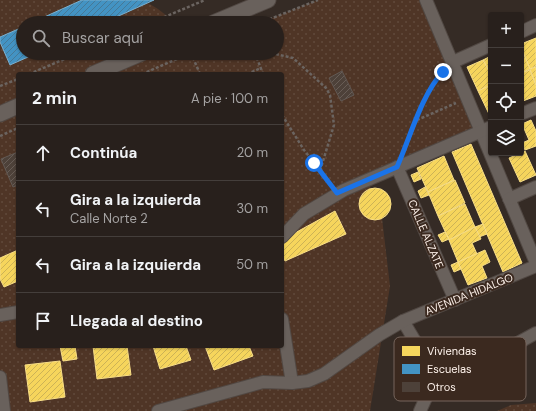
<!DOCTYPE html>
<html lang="es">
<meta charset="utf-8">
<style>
body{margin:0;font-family:"DM Sans",sans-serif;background:#342d29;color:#f1f3f6}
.controls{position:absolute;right:12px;top:12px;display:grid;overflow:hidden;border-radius:4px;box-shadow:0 1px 3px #0004}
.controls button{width:36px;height:36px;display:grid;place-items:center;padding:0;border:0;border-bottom:1px solid #443e3b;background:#28201c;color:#f1f3f6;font:20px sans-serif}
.stop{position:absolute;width:12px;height:12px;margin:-9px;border:3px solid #1a73e8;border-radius:50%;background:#fff}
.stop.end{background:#1a73e8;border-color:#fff;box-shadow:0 1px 4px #0008}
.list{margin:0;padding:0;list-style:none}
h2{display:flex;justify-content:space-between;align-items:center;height:52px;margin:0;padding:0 16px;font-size:17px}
h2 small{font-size:13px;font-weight:400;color:#a5a3a3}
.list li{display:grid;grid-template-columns:26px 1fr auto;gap:12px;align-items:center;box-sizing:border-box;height:56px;padding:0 16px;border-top:1px solid #443e3b}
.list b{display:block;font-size:15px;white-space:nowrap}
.list p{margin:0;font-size:13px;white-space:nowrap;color:#a5a3a3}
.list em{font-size:13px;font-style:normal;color:#a5a3a3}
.icon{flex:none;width:22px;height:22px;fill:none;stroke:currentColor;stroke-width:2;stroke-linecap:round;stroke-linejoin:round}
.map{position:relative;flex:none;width:536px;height:411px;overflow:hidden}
.search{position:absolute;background:#28201c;box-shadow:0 1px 3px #0004;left:16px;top:16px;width:268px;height:44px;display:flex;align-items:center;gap:10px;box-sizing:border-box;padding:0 14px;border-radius:22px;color:#a5a3a3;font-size:15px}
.panel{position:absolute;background:#28201c;box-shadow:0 1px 3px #0004;left:16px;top:72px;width:268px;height:276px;border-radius:4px}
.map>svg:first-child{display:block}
.park{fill:url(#park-dots);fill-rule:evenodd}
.homes{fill:url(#homes-hatch);stroke:#f8de87}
.schools{fill:url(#schools-hatch);stroke:#7bb0cf}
.building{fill:url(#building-hatch);stroke:#625954}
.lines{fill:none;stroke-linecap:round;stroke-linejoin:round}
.minor-casing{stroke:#514843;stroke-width:14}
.tertiary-casing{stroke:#514843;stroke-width:17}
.path{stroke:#6b6460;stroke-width:2.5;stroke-dasharray:3 2;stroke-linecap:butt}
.minor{stroke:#69615c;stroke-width:12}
.tertiary{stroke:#69615c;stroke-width:15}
.route{stroke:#1a73e8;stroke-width:5}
.labels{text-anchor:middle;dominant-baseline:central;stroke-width:4;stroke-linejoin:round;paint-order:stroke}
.street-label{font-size:11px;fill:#fef2eb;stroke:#3b291f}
.key{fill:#3b291f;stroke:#76655c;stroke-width:1}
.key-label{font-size:11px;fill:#fef2eb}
</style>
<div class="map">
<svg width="536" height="411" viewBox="0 0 536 411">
<defs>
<pattern id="park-dots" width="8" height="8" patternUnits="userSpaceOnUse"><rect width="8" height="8" fill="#4f3526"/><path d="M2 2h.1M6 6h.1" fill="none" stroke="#61493b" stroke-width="1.8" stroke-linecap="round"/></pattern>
<pattern id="homes-hatch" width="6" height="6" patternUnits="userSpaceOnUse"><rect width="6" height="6" fill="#f6d55c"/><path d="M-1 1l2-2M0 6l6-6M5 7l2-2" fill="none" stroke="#ccb256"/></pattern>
<pattern id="schools-hatch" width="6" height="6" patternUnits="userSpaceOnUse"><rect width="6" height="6" fill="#4393c3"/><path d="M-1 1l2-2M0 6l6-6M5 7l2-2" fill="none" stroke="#467997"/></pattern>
<pattern id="building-hatch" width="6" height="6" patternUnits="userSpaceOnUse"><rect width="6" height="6" fill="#4d4139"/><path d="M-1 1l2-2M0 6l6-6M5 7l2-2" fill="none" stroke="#685d56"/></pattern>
</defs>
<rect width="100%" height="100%" fill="#352b25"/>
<g class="park">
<path d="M0 0H143L158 9 176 23H23V53H277V23H260L318 0H425L481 131 365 180 370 187 382 218 390 286 370 411H0ZM18 74H282V346H18Z"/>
<path d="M536 403V411H497L511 405Z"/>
</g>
<g class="homes">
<path d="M536 38V66L530 69 521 47V44Z"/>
<path d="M521 47 530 69 521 73Z"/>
<path d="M491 56V75L483 60Z"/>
<path d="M483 60 491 75V85L478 91 467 67Z"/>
<path d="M536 67V85L530 69Z"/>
<path d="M530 70 536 86V96L523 101 521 96V73Z"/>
<path d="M491 85V114H489L478 91Z"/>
<path d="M531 120 536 131V146L525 150 522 143 529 140 522 124Z"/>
<path d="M471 144 522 263 503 272 452 152Z"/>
<path d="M525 151 536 175 520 182 509 158Z"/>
<path d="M444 156 454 180 428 192 417 168Z"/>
<path d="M418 172 421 179 414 182 411 175Z"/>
<path d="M455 180 465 203 438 216 428 192Z"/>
<path d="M425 187 429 195 421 198 418 191Z"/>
<circle cx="375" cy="204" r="16"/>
<path d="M465 204 475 227 449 240 438 216Z"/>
<path d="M335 211 346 234 285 261 282 254V240Z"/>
<path d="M483 224 487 234 479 237 475 227Z"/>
<path d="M475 227 481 239 472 243 477 254 458 262 449 240Z"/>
<path d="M445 232 449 239 442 242 438 235Z"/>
<path d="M18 250V281L4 287 0 279V258Z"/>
<path d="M485 250 490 262 482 266 487 278 468 285 458 262Z"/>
<path d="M458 262 461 269 454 272 451 265Z"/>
<path d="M60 346H75L77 359 63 361Z"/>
<path d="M93 346H127L131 375 97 379Z"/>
<path d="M153 346H186L191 360 160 369Z"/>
<path d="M205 346H249L253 356 214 370Z"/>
<path d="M60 361 65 397 30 402 25 365Z"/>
</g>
<g class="schools">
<path d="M82 0H154L103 23H31Z"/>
<path d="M23 27V53H37L10 65 0 42V37Z"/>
</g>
<g class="building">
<path d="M342 71 354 95 341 101 329 78Z"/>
<path d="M18 152V185L13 187 1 159Z"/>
</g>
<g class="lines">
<defs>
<g id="minor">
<path d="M426 0 536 263"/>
<path d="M521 32 536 25"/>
<path d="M453 62 491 45"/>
<path d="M521 114 536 108"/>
<path d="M397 167 455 300"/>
<path d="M509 199 536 187"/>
<path d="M282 237 304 214 344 190 491 127"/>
<path d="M0 315 18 312"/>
<path d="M282 319 292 383"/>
<path d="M403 321 436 376"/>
<path d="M0 377 4 411"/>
<path d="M158 411 263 382 292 383 308 381 324 374 379 335 403 321 536 266"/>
<path d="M420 411 436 376 516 344 536 333"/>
</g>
<g id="tertiary">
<path d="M213 23 268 0"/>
<path d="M93 74 142 53"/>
<path d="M0 114 18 106"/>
</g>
</defs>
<use href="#minor" class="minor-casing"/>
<use href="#tertiary" class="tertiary-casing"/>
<g class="path">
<path d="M150 23 205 0"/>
<path d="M260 23 318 0"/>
<path d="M191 53 200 74"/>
<path d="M255 53 263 74"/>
<path d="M271 53 293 58 326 88 330 95 334 125 320 171"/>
<path d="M29 74 79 53"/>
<path d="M142 74 191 53"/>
<path d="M247 74 261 68"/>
<path d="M436 78 440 68"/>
<path d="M0 86 18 79"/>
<path d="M282 115 304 150 330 183"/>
<path d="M417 120 456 103"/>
<path d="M0 136 18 128"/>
<path d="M405 150C416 124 423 93 443 72"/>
</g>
<use href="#minor" class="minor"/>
<use href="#tertiary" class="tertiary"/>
</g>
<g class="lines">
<path class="route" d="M314 163 337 193 397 167C410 138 422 93 443 72"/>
</g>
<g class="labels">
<g class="street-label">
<text transform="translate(426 234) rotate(67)">CALLE ALZATE</text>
<text transform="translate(469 294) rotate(-22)">AVENIDA HIDALGO</text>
</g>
</g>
<rect x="394" y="337" width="132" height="64" rx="6" class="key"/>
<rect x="402" y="346" width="18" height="10" fill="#f6d55c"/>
<rect x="402" y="364" width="18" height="10" fill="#4393c3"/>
<rect x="402" y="382" width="18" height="10" fill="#4d4139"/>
<g class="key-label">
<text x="427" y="355">Viviendas</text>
<text x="427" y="373">Escuelas</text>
<text x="427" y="391">Otros</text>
</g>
</svg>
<div class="controls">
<button>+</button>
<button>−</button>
<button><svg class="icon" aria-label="locate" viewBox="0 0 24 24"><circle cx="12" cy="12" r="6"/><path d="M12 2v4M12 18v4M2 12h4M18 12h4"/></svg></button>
<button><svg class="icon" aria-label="layers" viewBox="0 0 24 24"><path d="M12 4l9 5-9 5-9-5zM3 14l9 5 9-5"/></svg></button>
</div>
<div class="stop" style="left:314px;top:163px"></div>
<div class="stop end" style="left:443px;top:72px"></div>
<div class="search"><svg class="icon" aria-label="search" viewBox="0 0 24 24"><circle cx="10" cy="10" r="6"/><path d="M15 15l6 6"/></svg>Buscar aquí</div>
<section class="panel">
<h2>2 min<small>A pie · 100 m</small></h2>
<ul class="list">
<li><svg class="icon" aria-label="ahead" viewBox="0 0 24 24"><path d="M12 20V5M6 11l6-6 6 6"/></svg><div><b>Continúa</b></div><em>20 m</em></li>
<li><svg class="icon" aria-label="left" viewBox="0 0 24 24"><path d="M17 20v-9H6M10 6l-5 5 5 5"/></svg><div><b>Gira a la izquierda</b><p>Calle Norte 2</p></div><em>30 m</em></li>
<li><svg class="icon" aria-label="left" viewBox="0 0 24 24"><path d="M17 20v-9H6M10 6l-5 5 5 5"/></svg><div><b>Gira a la izquierda</b></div><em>50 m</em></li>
<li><svg class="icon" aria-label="arrive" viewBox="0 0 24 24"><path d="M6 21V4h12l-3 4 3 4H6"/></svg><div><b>Llegada al destino</b></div></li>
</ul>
</section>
</div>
